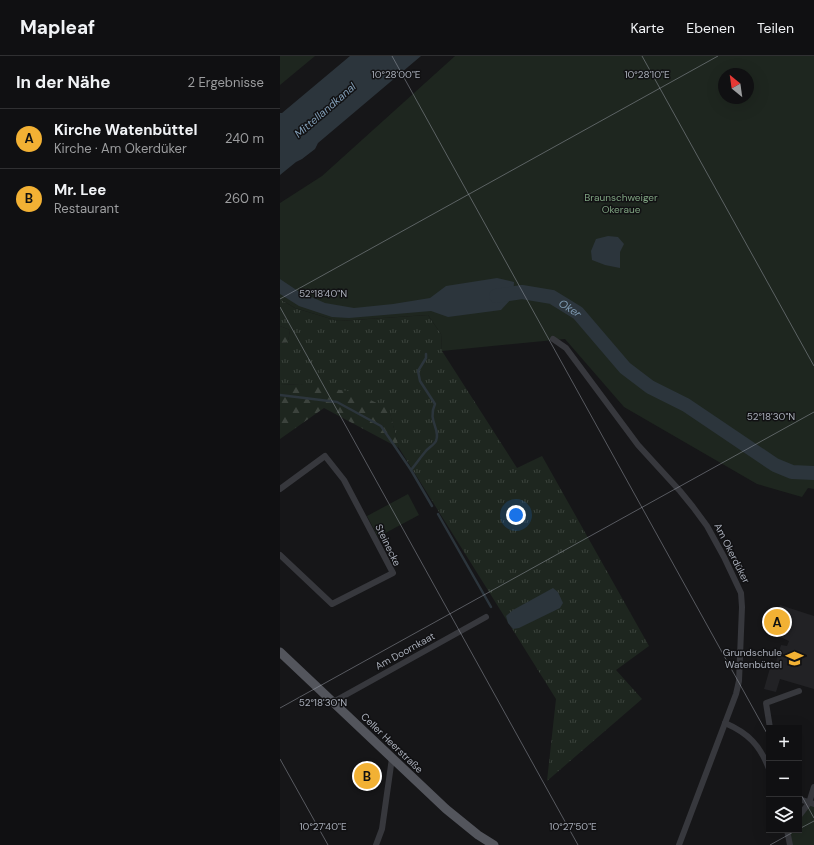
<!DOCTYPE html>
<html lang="de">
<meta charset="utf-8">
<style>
body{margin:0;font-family:"DM Sans",sans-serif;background:#1e1e20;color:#f1f3f6}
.controls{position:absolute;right:12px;bottom:12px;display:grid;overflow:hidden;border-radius:0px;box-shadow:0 4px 16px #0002}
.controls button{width:36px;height:36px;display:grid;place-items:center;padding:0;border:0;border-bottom:1px solid #303032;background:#101012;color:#f1f3f6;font:20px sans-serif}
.compass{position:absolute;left:438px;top:12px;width:36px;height:36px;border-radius:50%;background:#101012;box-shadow:0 4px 16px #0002;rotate:331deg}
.you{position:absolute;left:236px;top:459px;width:14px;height:14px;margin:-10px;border:3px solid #fff;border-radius:50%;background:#1a73e8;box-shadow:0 0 0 6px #1a73e833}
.badge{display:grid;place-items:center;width:26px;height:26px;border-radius:50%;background:#f2b134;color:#111;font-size:13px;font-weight:700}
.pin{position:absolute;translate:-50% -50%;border:2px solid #fff;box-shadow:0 1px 4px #0006}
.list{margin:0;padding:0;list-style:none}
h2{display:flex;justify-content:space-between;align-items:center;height:52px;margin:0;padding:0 16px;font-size:17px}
h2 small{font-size:13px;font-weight:400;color:#9c9d9f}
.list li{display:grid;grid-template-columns:26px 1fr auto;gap:12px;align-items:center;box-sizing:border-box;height:60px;padding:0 16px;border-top:1px solid #303032}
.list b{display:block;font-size:15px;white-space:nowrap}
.list p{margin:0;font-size:13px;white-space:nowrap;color:#9c9d9f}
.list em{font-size:13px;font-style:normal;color:#9c9d9f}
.icon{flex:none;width:22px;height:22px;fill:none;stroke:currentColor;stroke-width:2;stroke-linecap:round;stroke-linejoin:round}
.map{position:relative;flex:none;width:534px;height:789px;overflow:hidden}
header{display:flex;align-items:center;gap:24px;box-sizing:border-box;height:56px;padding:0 20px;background:#101012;border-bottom:1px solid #303032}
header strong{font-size:19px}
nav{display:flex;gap:22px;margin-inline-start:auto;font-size:14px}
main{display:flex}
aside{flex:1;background:#101012}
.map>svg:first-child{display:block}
.built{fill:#222225}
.grass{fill:url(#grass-tufts)}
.forest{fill:url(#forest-firs)}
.park{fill:#1e261f;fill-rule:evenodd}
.water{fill:#2c353c}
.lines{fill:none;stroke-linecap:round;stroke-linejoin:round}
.stream{stroke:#2c353c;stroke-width:2.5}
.river{stroke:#2c353c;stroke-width:14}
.street{stroke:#37383d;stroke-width:6}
.primary{stroke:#53555c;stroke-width:9}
.ticks{fill:none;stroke:#a8adb8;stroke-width:1;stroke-opacity:0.45}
.labels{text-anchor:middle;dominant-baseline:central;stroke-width:3;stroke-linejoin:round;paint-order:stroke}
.park-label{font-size:10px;fill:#7fa381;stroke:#111113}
.street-label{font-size:10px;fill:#a8adb8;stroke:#111113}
.poi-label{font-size:10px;fill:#a8adb8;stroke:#111113;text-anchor:end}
.water-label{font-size:11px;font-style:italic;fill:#7f9bb3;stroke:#111113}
.ticks-label{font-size:10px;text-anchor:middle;fill:#a8adb8;stroke:#111113;stroke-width:3;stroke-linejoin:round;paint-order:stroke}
</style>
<header>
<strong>Mapleaf</strong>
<nav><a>Karte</a><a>Ebenen</a><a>Teilen</a></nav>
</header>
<main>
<aside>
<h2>In der Nähe<small>2 Ergebnisse</small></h2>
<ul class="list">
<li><span class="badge">A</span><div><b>Kirche Watenbüttel</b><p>Kirche · Am Okerdüker</p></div><em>240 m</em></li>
<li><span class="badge">B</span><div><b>Mr. Lee</b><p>Restaurant</p></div><em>260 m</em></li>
</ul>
</aside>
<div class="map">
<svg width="534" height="789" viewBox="0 0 534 789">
<defs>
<pattern id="grass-tufts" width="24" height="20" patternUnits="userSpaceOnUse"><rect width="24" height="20" fill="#1e261f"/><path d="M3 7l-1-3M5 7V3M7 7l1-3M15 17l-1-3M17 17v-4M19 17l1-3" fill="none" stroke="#3c433d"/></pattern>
<pattern id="forest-firs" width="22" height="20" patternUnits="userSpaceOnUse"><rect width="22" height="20" fill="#1e261f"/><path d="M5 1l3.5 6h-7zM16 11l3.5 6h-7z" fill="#3c433d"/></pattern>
</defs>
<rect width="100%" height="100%" fill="#161618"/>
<path class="built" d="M500 549 534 560V633L500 623 496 636 484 633 490 612 494 613 501 589 507 590 509 585 496 579 508 561 498 554Z"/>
<path class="grass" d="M0 243 15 252 58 265 148 259 161 278 162 295 237 412 262 400 369 590 336 614 362 643 267 725 276 643 119 392 109 354 20 328 0 329V287L8 286 10 274 0 270Z"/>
<g class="forest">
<path d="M0 270 10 274 8 286 0 287Z"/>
<path d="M20 328 74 336 109 353 119 392 44 352 0 383V329Z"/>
</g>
<g class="park">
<path d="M0 0H35L0 29Z"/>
<path d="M175 0H534V433L528 432 522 441 477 428 344 351 285 283 162 295 161 278 148 259 58 265 15 252 0 243V147L42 120ZM444 18H468V42H444Z"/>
<path d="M128 438 139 459 98 481 87 460Z"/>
<path d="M529 747 534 748V789H510L508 774H519V760Z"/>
</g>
<g class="water">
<path d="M70 0H141L38 87 35 93 22 103 16 106 0 119V57H2Z"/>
<path d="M328 180 338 181 344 188 340 196V212L325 209 312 204 311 195 316 183Z"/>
<path d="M217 222 234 226 233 241 221 254 168 261 151 255 69 262 52 261 19 250 0 238V223L18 235 45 247 74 252 113 248 150 242 166 230Z"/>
<path d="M273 532 278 536 283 547 280 552 239 572 233 573 228 567 226 560 233 554Z"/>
</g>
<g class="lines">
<g class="stream">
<path d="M0 339 57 346 101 370 131 414 152 450"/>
<path d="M131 414C136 408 140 402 145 396 148 392 154 389 156 385 161 373 147 365 155 348L140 325 138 315 146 302V298"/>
<path d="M158 458 211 551"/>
</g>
<path class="river" id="s1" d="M216 240 242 236 272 241 298 257 345 312 370 331 406 349 495 409 512 416 534 417"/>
<g class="street">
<path d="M273 283 286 292 358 389 400 435 413 451 427 470 444 501 461 537 462 551 459 625 456 638 399 789"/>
<path d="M0 433 45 400 64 424 113 517 52 548 0 499"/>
<path d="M53 646 206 561"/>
<path d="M445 667C468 677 480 689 489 713"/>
<path d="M490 672 486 647 519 635"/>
<path d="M519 743 534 748"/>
<path d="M519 760 529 747 534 731"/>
<path d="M507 774 510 789"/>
<path d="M96 789 102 773 112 702"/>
</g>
<path class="primary" d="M0 596 166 753 198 779 214 789"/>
</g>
<path class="ticks" d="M112 0 489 681M362 0 534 310M0 243 438 0M0 251 298 789M0 652 534 356M0 703 48 789M519 735 534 762M519 773 534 765M490 789 517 774"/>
<defs>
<symbol id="school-bare" viewBox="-9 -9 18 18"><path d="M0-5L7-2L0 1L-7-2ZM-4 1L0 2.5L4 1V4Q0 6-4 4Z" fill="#f2b134" stroke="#111113" stroke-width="2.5" paint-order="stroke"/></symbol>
</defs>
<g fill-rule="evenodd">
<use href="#school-bare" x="502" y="590" width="25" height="25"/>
</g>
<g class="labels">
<g class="park-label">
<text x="341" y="141">Braunschweiger<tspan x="341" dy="12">Okeraue</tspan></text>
</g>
<g class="street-label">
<text transform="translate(108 489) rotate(64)">Steinecke</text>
<text transform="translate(452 497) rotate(63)">Am Okerdüker</text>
<text transform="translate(125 595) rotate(-29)">Am Doornkaat</text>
<text transform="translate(112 687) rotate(44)">Celler Heerstraße</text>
</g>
<g class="poi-label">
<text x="502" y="596">Grundschule<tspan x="502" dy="12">Watenbüttel</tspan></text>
</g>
<g class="water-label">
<text transform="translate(45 54) rotate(-41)">Mittellandkanal</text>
<text stroke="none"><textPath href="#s1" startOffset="78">Oker</textPath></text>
</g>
</g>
<g class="ticks-label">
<text x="116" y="22">10°28'00"E</text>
<text x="367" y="22">10°28'10"E</text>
<text x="43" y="241">52°18'40"N</text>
<text x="491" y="364">52°18'30"N</text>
<text x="43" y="650">52°18'30"N</text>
<text x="43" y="774">10°27'40"E</text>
<text x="293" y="774">10°27'50"E</text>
</g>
</svg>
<div class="controls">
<button>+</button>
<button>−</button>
<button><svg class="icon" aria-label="layers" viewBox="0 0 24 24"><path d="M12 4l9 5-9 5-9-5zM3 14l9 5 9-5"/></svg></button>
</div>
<svg class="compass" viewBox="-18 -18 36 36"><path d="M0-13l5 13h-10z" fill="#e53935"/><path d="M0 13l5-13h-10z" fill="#9c9d9f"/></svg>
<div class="you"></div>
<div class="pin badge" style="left:497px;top:566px">A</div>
<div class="pin badge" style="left:87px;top:720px">B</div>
</div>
</main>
